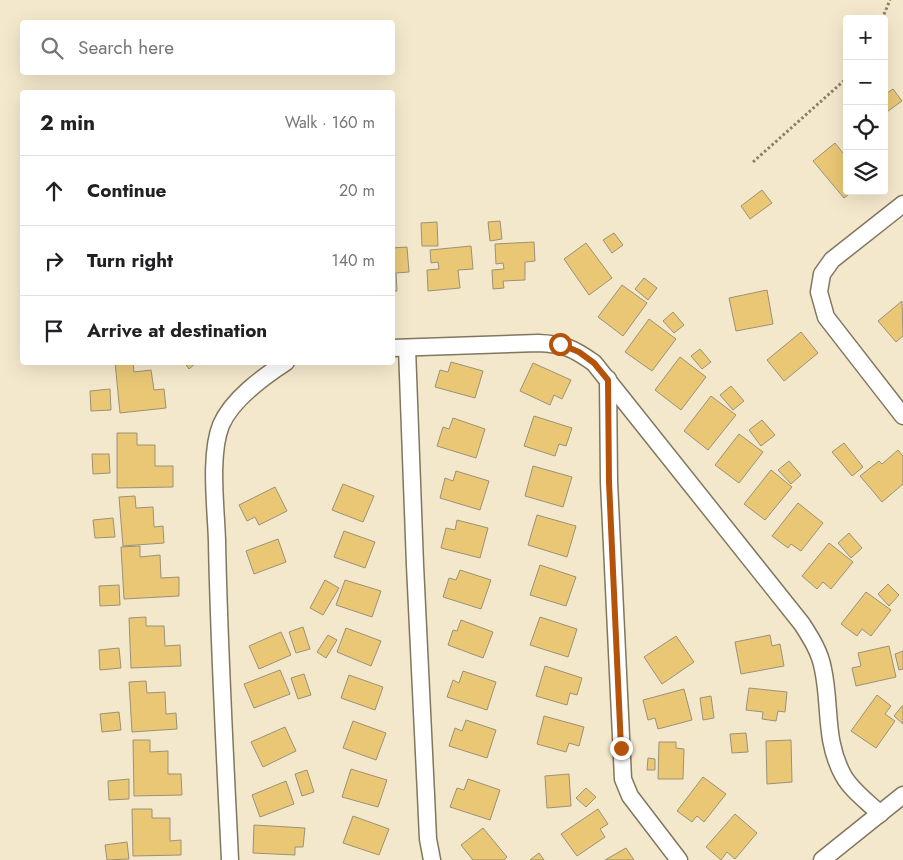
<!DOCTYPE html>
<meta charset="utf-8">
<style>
body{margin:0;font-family:Jost,sans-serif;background:#f2f2f2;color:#202124}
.controls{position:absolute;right:15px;top:15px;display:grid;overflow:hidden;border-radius:5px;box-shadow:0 5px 20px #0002}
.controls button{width:45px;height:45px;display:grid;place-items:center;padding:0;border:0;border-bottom:1px solid #e0e0e0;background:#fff;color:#202124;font:25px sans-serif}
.stop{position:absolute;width:15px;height:15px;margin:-11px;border:4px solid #b45309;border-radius:50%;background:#fff}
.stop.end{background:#b45309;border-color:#fff;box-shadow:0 1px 5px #0008}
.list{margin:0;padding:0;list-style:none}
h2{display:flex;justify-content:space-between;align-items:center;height:65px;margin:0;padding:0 20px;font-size:21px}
h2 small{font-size:16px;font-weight:400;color:#757577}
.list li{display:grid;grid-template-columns:32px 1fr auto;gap:15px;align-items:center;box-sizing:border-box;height:70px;padding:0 20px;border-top:1px solid #e0e0e0}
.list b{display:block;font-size:19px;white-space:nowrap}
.list em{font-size:16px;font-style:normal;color:#757577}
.icon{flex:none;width:28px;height:28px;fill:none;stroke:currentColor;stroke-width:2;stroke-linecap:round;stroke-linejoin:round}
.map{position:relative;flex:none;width:903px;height:860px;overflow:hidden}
.search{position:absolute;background:#fff;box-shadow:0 5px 20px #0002;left:20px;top:20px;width:375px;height:55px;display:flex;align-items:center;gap:12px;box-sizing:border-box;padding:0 18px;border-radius:5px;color:#757577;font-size:19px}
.panel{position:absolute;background:#fff;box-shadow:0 5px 20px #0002;left:20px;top:90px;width:375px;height:275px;border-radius:5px}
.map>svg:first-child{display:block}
.building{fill:#e9c775;stroke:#9c9177}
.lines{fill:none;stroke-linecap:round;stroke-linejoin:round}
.street-casing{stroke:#81775e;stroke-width:19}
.path{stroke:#877f6c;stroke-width:3;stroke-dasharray:2.5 2.5;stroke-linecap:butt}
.street{stroke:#fff;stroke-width:16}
.route{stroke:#b45309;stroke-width:6}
</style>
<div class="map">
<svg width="903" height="860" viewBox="0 0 903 860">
<rect width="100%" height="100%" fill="#f4e8cc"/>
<g class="building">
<path d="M893 89 902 101 884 114V95Z"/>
<path d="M835 143 847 158V191H853L844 198 813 161Z"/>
<path d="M762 190 772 203 750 219 741 206Z"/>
<path d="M500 221 502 239 490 241 488 222Z"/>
<path d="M437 222 438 246H422L421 223Z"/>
<path d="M614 233 623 245 612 253 603 240Z"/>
<path d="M534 242 535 261 525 262V280L503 281 504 288 493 289 492 270 504 269 503 263 496 264 495 244Z"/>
<path d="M586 243 612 278 589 295 564 259Z"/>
<path d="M471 246 473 269 458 270 460 288 428 291 427 270 439 269 438 262 431 263 430 250Z"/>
<path d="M407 247 409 272 396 273 397 291H392V248Z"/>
<path d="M644 278 657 288 648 300 635 289Z"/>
<path d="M622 285 647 303 623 336 598 317Z"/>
<path d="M767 290 773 324 736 331 729 298Z"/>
<path d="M902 301 903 336 896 342 878 321Z"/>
<path d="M673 312 684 325 674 333 663 321Z"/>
<path d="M649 319 676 339 652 371 625 352Z"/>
<path d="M801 332 818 353 784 381 767 360Z"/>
<path d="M700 349 711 362 702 369 691 356Z"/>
<path d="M680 357 706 377 681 410 655 390Z"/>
<path d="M115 362H133L134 372 151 370 154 390 164 389 166 408 120 413Z"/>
<path d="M184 362H196V363L189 369Z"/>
<path d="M451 362 483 371 475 398 435 387 440 370 448 372Z"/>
<path d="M533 363 571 380 562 399 554 395 550 405 520 391Z"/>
<path d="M731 386 744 401 733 410 720 395Z"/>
<path d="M110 389 111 410 91 411 90 391Z"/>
<path d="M711 396 736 415 708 450 684 431Z"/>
<path d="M534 416 572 428 566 446 559 444 555 456 524 446Z"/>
<path d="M453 418 485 429 476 458 437 446 443 427 449 429Z"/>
<path d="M762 420 775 435 761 446 749 430Z"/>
<path d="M117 433H137V445H155V466H173V487L117 488Z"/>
<path d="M739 434 763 452 739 483 715 465Z"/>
<path d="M844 443 863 467 852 476 832 452Z"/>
<path d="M898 450 903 456V484L882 502 860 476 879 461 882 464Z"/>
<path d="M92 454H109L110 473 93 474Z"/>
<path d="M789 461 801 475 791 484 778 470Z"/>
<path d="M533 466 572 477 563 507 525 496Z"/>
<path d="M771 470 792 487 765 520 744 504Z"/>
<path d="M456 471 489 481 480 510 440 498 445 478 453 481Z"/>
<path d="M343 484 374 496 363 522 332 510Z"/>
<path d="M275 487 287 511 259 525 255 517 247 521 239 505Z"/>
<path d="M135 496 136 508 153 507 154 527 163 526 164 543 123 546 119 497Z"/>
<path d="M798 503 823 523 801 551 791 544 788 548 772 536Z"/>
<path d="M537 515 576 526 567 557 528 545Z"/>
<path d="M113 518 115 537 95 538 93 520Z"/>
<path d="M457 520 488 528 480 558 441 548 446 528 455 530Z"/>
<path d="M344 531 375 542 365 568 334 557Z"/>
<path d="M849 533 862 548 851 558 838 543Z"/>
<path d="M278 539 286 562 254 574 246 551Z"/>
<path d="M829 543 853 562 831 589 823 582 817 589 802 576Z"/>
<path d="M140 546V557L160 555 161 578 179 577V596L124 599 121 547Z"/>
<path d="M540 565 576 577 566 606 530 595Z"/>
<path d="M460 570 491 580 481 609 443 597 449 578 456 580Z"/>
<path d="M325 580 339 588 323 615 310 608Z"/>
<path d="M345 580 381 591 372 617 336 605Z"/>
<path d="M888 584 899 595 889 606 878 594Z"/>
<path d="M119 585 120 605 100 606 99 586Z"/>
<path d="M866 592 891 610 871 636 862 629 857 636 841 624Z"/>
<path d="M146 617V626H164L165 646 180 645 181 666 131 668 129 618Z"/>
<path d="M540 617 577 629 568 657 530 645Z"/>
<path d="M461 620 493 632 483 658 448 645 453 630 457 631Z"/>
<path d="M303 627 310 649 296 653 289 632Z"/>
<path d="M346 628 381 641 371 666 337 652Z"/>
<path d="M281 632 291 655 259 669 249 646Z"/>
<path d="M328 635 337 640 326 658 317 652Z"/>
<path d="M770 635 772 646 780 644 784 666 741 674 735 642Z"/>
<path d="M676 636 694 662 662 684 644 657Z"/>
<path d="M889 646 896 677 856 686 852 668 861 666 858 653Z"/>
<path d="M119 648 121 668 100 670 99 650Z"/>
<path d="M903 651V669L899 670 895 654Z"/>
<path d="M545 666 582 678 577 695 570 693 567 705 536 696Z"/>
<path d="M280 670 290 694 254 708 244 684Z"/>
<path d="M463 671 496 682 487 710 447 697 453 680 459 683Z"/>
<path d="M304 674 311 695 298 699 291 678Z"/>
<path d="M349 675 383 687 375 710 341 698Z"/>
<path d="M146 681 147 693 165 692 166 714 176 713 177 729 132 732 129 682Z"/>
<path d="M749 688 787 692 785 712 778 711 776 721 762 719 763 712 746 710Z"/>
<path d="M684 689 692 720 658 729 655 718 648 720 643 700Z"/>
<path d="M877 695 891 706 885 714 895 721 876 748 851 731Z"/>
<path d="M711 696 714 718 703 720 700 698Z"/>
<path d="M902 706H903V724L894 716Z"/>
<path d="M119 712 121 730 102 732 100 714Z"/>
<path d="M544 716 584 727 579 746 569 743 566 752 537 744Z"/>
<path d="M466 720 496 730 487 758 449 746 455 728 462 731Z"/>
<path d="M353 721 386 733 376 760 343 748Z"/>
<path d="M285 727 296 751 263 767 251 742Z"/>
<path d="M746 733 748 752 732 753 730 734Z"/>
<path d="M133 740H150V752L168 751V774H181L182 795 134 796Z"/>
<path d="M791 740 792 782 767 784 766 741Z"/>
<path d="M659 742H676V748L684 749 683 779H658Z"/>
<path d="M648 758 655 759V770H647Z"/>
<path d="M351 769 387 780 378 807 342 797Z"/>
<path d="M307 770 314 792 302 796 295 774Z"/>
<path d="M569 774 571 806 547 808 545 776Z"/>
<path d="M703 777 726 794 704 822 697 816 692 822 677 811Z"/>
<path d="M129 779V799L109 800 108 781Z"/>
<path d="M468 779 500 790 490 820 450 807 457 788 464 790Z"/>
<path d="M286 781 294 804 260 817 252 795Z"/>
<path d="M586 788 596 797 586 807 576 798Z"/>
<path d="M132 809H152V818H170V841L181 840V855L133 856Z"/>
<path d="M598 809 608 824 600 829 605 837 577 856 561 834Z"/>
<path d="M735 814 757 833 735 859 727 852 721 860 706 847Z"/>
<path d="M353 816 389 829 379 855 343 843Z"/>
<path d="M254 825 305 828 303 847H295V855L253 853Z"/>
<path d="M483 828 507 857 504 860H473L461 845Z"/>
<path d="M127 842 129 859 107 860 105 845Z"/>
<path d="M626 848 634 860H605Z"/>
<path d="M539 853 544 860H530Z"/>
</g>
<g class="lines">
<defs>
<g id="street">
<path d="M903 204 832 260 822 274 819 292 826 317 903 416"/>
<path d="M392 348 538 343C564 344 573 348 594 363L802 624C811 638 820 652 823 669 831 706 824 740 843 775 851 790 868 802 880 814"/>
<path d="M407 348 415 565 426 795 428 839 432 860"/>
<path d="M608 379 609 482 623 779 630 796 679 860"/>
<path d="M230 860C225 754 219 648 217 541 216 508 209 455 221 425 232 399 263 377 286 362"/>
<path d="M822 860 903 795"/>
</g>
</defs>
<use href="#street" class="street-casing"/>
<g class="path">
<path d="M882 19 890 0"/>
<path d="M753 162 847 78"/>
</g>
<use href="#street" class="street"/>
</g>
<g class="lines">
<path class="route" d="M560 344 579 352 594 363 608 380 609 482 621 748"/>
</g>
</svg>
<div class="controls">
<button>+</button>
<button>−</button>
<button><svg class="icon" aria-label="locate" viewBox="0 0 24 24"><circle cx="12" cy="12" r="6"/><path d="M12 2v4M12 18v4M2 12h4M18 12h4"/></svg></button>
<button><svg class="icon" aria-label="layers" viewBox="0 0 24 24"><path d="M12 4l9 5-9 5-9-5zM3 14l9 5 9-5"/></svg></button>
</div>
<div class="stop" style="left:560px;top:344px"></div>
<div class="stop end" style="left:621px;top:748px"></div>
<div class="search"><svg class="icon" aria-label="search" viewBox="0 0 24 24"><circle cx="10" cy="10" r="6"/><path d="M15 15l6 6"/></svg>Search here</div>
<section class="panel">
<h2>2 min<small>Walk · 160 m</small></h2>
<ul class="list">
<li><svg class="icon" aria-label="ahead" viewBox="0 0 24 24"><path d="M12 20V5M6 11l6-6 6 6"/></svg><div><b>Continue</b></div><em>20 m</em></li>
<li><svg class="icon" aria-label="right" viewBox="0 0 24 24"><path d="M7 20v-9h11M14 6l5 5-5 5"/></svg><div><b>Turn right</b></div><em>140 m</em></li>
<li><svg class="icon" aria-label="arrive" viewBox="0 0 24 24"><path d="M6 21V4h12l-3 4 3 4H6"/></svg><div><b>Arrive at destination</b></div></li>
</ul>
</section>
</div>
